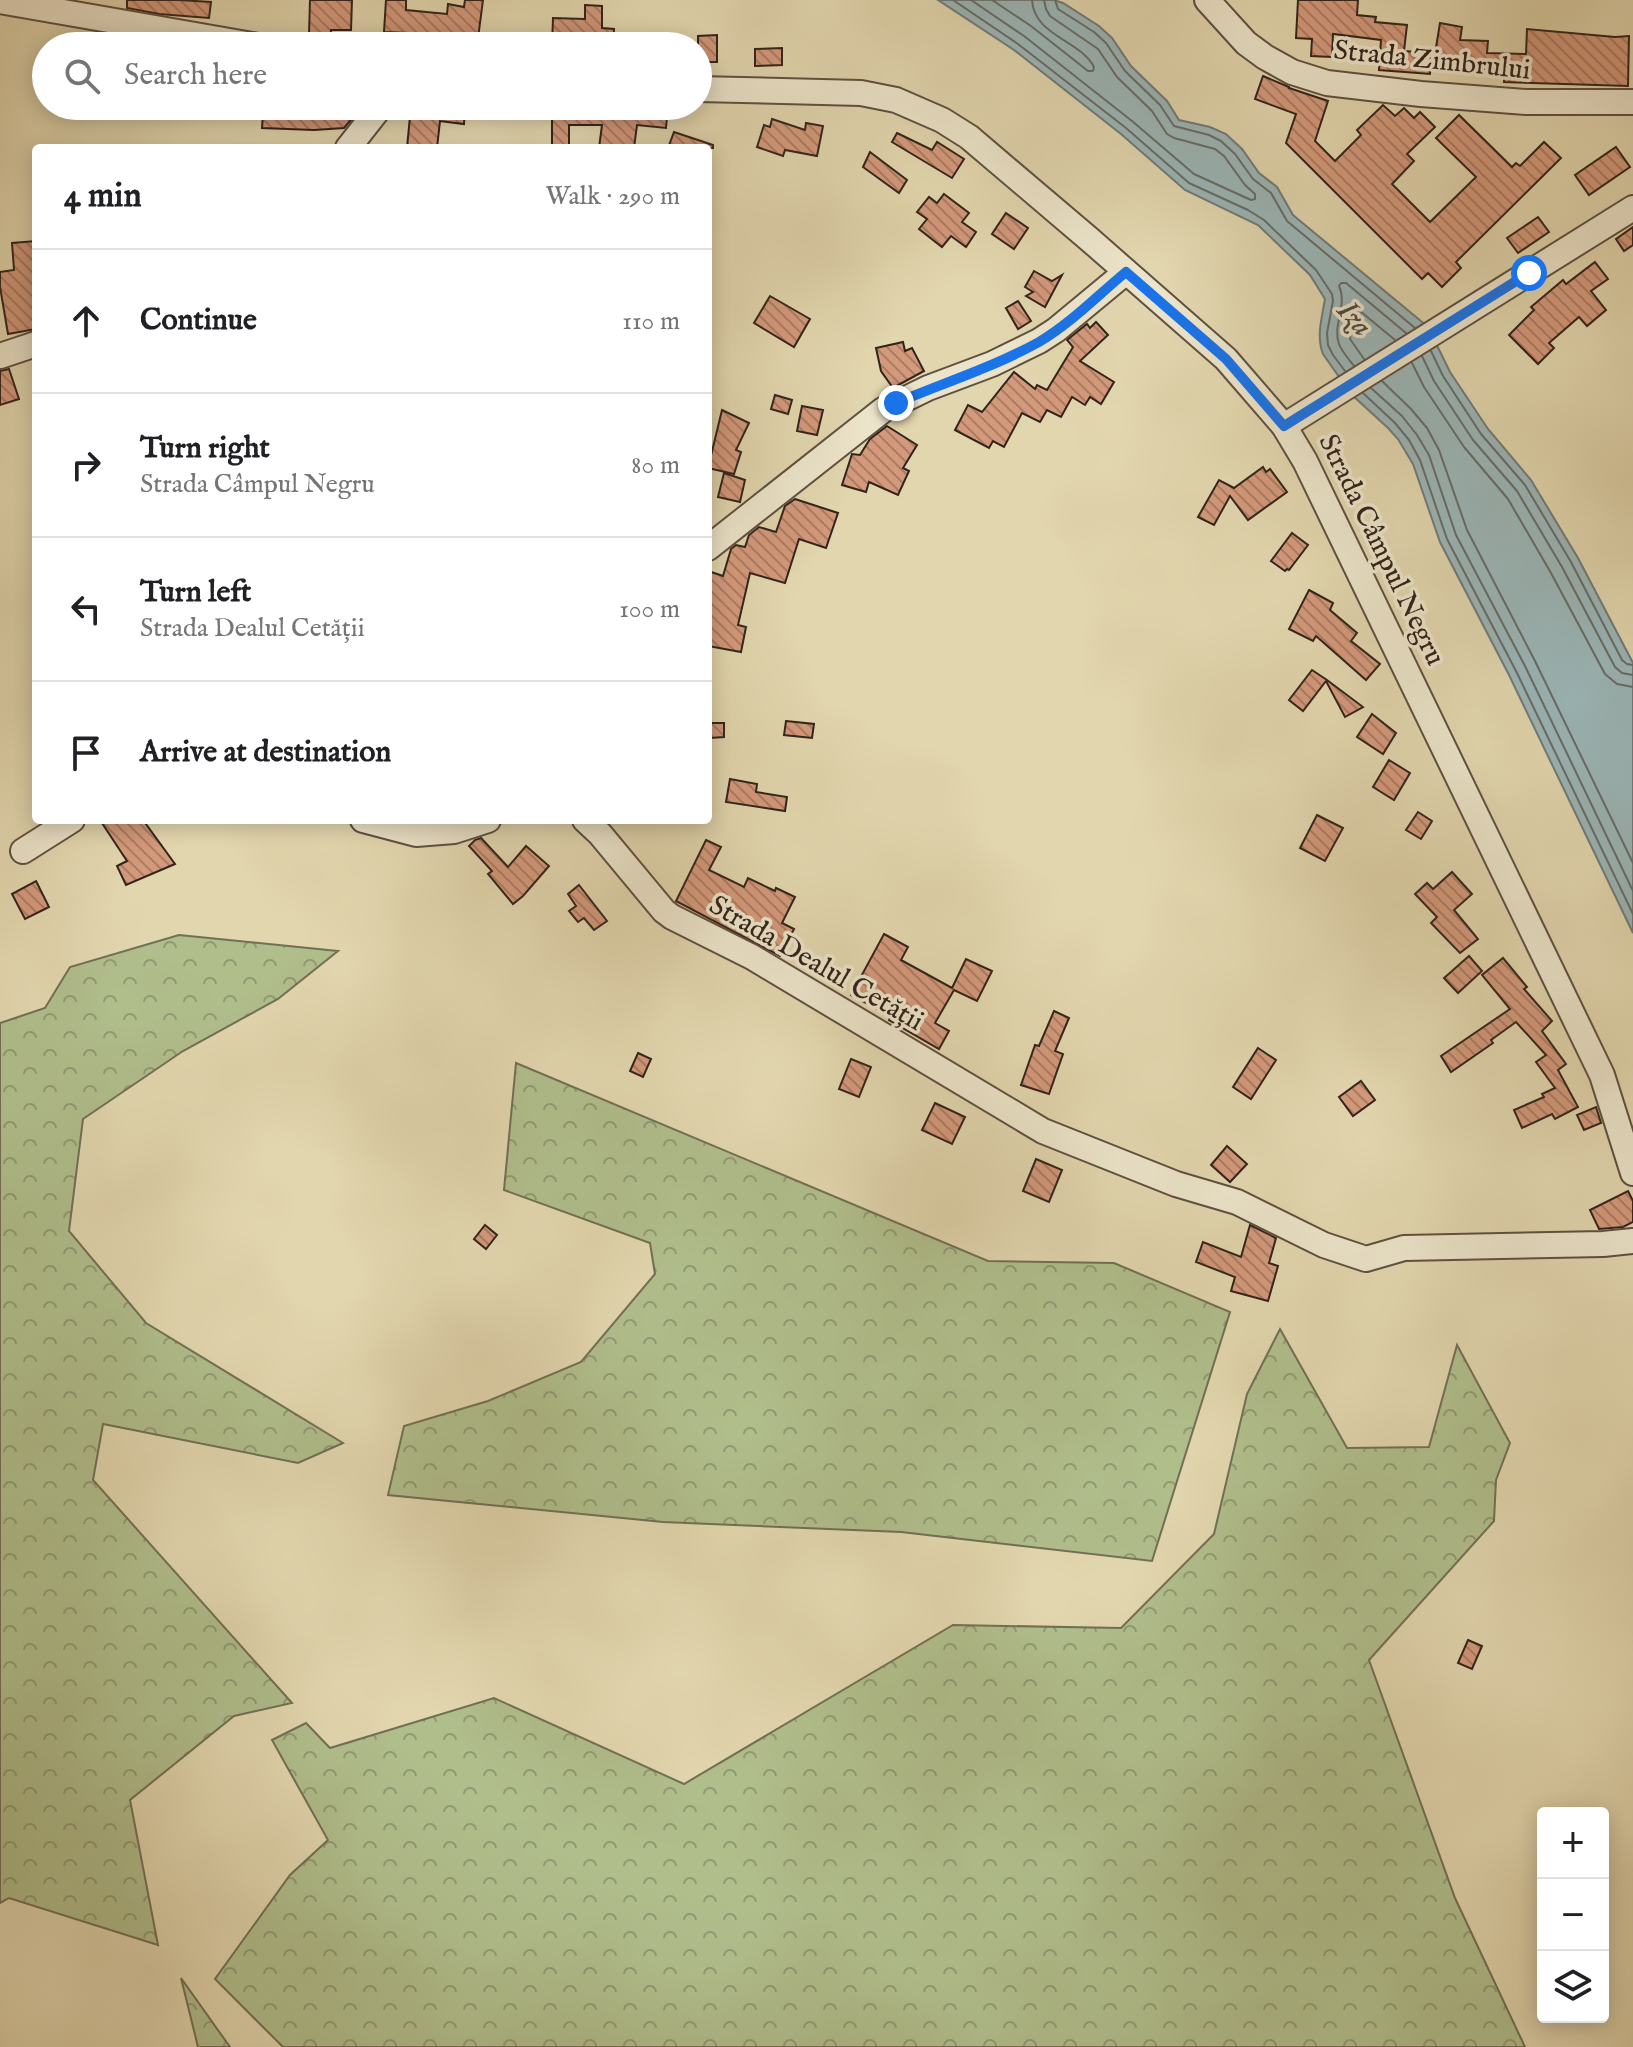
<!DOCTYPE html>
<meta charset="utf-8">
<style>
body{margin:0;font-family:"IM FELL English",serif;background:#f6f6f6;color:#202124}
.controls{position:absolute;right:24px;bottom:24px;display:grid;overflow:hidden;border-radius:8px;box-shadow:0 4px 20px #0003}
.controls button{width:72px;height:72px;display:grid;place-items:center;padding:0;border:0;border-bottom:2px solid #e0e0e0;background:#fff;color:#202124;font:40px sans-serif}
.stop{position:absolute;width:24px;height:24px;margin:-18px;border:6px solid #1a73e8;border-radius:50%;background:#fff}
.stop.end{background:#1a73e8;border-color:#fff;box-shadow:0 2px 8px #0008}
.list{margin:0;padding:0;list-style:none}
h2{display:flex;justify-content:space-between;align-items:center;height:104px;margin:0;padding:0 32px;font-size:34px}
h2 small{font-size:26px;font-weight:400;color:#757577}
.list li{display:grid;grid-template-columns:52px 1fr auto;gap:24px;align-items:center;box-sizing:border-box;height:144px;padding:0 32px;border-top:2px solid #e0e0e0}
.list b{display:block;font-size:30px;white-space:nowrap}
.list p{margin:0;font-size:26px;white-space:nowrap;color:#757577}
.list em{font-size:26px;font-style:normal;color:#757577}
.icon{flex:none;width:44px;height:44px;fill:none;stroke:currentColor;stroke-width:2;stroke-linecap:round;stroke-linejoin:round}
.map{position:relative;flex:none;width:1633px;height:2047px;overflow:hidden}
.search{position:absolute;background:#fff;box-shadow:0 4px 20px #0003;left:32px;top:32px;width:680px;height:88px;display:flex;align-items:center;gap:20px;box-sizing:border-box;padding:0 28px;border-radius:44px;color:#757577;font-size:30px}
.panel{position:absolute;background:#fff;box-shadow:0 4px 20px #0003;left:32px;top:144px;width:680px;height:680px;border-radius:8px}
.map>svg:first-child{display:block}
.forest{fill:url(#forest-crowns);stroke:#717054;stroke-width:2}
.water{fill:#9bb6b7;stroke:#717b79;stroke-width:2}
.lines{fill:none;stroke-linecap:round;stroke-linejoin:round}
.shore{stroke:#666c69;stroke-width:2}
.building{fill:url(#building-back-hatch);stroke:#32231b;stroke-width:2}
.minor-casing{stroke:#5e5040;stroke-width:28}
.minor{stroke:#ece4ca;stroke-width:24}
.route{stroke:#1a73e8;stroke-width:10}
.labels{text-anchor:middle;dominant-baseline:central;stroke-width:7;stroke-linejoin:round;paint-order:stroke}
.street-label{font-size:28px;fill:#32231b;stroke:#ece4ca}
.water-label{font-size:30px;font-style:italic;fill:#4c4842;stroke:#ece4ca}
</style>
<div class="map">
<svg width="1633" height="2047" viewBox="0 0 1633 2047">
<defs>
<pattern id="forest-crowns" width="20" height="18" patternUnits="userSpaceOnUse" patternTransform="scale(2)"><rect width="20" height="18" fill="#b0be8c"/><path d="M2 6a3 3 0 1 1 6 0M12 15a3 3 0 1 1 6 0" fill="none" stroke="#909a72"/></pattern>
<pattern id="building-back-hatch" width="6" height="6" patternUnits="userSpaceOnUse" patternTransform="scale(2)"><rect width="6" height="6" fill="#d3997b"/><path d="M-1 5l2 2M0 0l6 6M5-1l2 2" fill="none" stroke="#ac7c64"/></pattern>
</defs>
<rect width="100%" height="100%" fill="#e2d6ae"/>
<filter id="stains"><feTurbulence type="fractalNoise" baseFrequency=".0025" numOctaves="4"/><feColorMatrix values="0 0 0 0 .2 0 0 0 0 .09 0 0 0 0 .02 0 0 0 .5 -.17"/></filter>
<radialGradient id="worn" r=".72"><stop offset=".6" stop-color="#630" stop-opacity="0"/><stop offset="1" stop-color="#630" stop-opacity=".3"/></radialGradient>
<g class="forest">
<path d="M179 935 338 951 278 999 183 1051 83 1119 69 1231 146 1323 343 1443 298 1463 103 1424 93 1480 292 1703 234 1716 130 1800 158 1945 9 1898 0 1903V1023L45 1008 70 967Z"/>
<path d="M516 1063 988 1261 1114 1263 1230 1312 1152 1561 901 1532 663 1522 388 1495 404 1426 488 1401 581 1362 655 1274 650 1243 504 1190Z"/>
<path d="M1280 1329 1347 1448 1429 1447 1457 1345 1510 1443 1496 1480 1494 1521 1369 1660 1455 1898 1525 2047H283L215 1979 290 1875 328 1840 272 1740 306 1723 330 1748 494 1698 684 1784 953 1625 1121 1628 1214 1534 1247 1394Z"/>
<path d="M181 1978 230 2047H198Z"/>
</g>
<path class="water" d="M938 0H1054L1063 3 1099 26 1112 38 1131 66 1167 101 1179 120 1210 127 1226 134 1242 149 1259 173 1277 187 1293 215 1428 327 1450 372 1488 429 1531 480 1578 558 1633 663V933L1509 675 1440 542 1413 464 1398 439 1388 428 1351 394 1323 354C1316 336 1322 318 1325 299L1310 275 1258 225 1185 190 1121 134 1014 50Z"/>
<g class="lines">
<g class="shore">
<path d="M953 0 1018 44 1126 128 1189 183 1248 210 1264 220 1316 270 1332 294 1333 301 1327 333 1328 345 1333 355 1345 371"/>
<path d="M971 0 1024 36 1132 121 1194 174 1251 200 1255 199V194L1245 185 1224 156 1215 149 1174 138 1167 134 1152 111 1117 77 1098 49 1050 16 1046 9 1044 0"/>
<path d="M992 0 1031 26 1088 71H1093L1094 67C1079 39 1034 36 1032 0"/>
<path d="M1055 0 1058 9 1094 32 1106 43 1125 71 1160 105 1174 126 1209 135 1221 141 1235 154 1253 179 1271 193 1287 221 1415 328"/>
<path d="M1431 351 1443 376 1481 434 1525 485 1571 562 1622 660 1627 664 1633 665"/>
<path d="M1422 356 1434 381 1473 440 1517 491 1562 567 1615 667 1622 673 1633 675"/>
<path d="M1364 359 1350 339 1355 310 1360 311 1395 340"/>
<path d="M1412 363 1424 387 1464 447 1508 499 1551 573 1605 674 1617 684 1633 687"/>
<path d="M1354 366C1349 359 1342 352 1339 344 1332 325 1348 306 1339 286L1341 283H1346L1406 333"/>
<path d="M1382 381 1411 409 1427 428 1439 450 1467 530 1535 661 1633 863"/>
<path d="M1371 388 1402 416 1417 435 1429 455 1456 535 1525 666 1633 891"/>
<path d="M1363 393 1395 423 1409 440 1420 460 1447 539 1516 671 1633 914"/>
</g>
</g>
<g class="building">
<path d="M127 0H179L211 2 209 18 159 14 127 8Z"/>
<path d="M310 0H352L351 30H331V35L309 34Z"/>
<path d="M386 0H406V10L447 14 448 4 464 7 465 0H483L477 46H406L408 33 384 32Z"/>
<path d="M1298 0H1358L1357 15 1376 17 1375 22 1407 25 1404 51 1431 53 1430 74 1379 70 1381 40 1333 34 1332 57 1311 56 1312 39 1296 38Z"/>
<path d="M585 5 602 6V28L614 29 613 46H552L553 18 585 19Z"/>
<path d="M1440 23 1462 27 1460 40 1488 41 1487 53 1526 54 1527 29 1615 37 1629 36 1628 86 1504 82 1505 70 1462 68V58L1435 54Z"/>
<path d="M717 35V62H698V36Z"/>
<path d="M782 48V65L755 66V49Z"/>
<path d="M1263 76 1289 87V88L1328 101 1315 141 1335 161 1361 135 1357 130 1383 105 1395 116 1404 108 1414 118 1420 112 1435 127 1407 154 1414 161 1392 184 1430 222 1476 177 1436 138 1459 115 1512 167 1516 163 1520 166 1544 142 1561 158 1456 262 1461 268 1442 287 1428 273 1422 279 1286 143 1296 114 1255 99Z"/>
<path d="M269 106H286L285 115 328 117V115L356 114 344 128 314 130 262 128 263 114H268Z"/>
<path d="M411 106H465L464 124 440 121 437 148H407Z"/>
<path d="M552 106H579V112L609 111V106H668L666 128 637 125 634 148H599L602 125H569V148H552Z"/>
<path d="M772 119 805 130 806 123 823 126 817 156 785 150 783 156 757 147 764 125 770 127Z"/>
<path d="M674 132 713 145V148H668Z"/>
<path d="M897 133 932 150 937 142 964 159 952 178 892 142Z"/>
<path d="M1616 147 1630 167 1589 195 1575 175Z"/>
<path d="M870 152 907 180 899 193 863 167Z"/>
<path d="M944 194 969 213 962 222 976 232 966 247 951 236 942 247 919 229 927 219 917 212 929 197 937 203Z"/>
<path d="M1006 213 1028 228 1014 249 992 234Z"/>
<path d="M1538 217 1549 232 1518 253 1507 238Z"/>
<path d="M1633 227V245L1624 251 1616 239Z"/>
<path d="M36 241V329L8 334 0 287V272L14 270 12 243Z"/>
<path d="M1595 262 1608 279 1591 291 1606 310 1587 326 1579 317 1549 343 1554 348 1538 364 1509 335 1534 310 1531 307 1563 280 1566 284Z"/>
<path d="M1034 271 1052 281 1062 275 1045 307 1026 296 1033 292 1025 287Z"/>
<path d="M770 296 810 319 794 347 754 323Z"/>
<path d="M1018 301 1031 321 1018 329 1006 308Z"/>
<path d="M1096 322 1108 335 1080 361 1114 382 1101 404 1090 397 1085 405 1072 397 1061 417 1047 410 1040 422 1022 413 1004 447 993 441 989 448 955 430 968 405 982 412 1014 372 1035 389 1037 385 1047 390 1073 347 1067 340 1087 324 1090 328Z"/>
<path d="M903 342 905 351 912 348 924 371 893 388 881 371 876 348Z"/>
<path d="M9 369 19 399 0 405V371Z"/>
<path d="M775 395 792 400 788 414 771 409Z"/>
<path d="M802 406 823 410 817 435 797 431Z"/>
<path d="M722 410 749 423 736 450 741 452 734 474 708 468Z"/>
<path d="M887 426 917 445 903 468 909 471 898 495 869 482 866 492 842 485 852 454 860 455 870 439Z"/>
<path d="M1263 467 1266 472 1270 469 1287 492 1248 520 1230 496 1214 525 1198 517 1219 480 1234 488Z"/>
<path d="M724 473 745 480 740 502 718 497Z"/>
<path d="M795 499 838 513 826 548 799 539 785 583 750 573 738 625 746 627 741 652 708 646V571L723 576 731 549 736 545 745 547 749 535 759 527 776 532 785 506Z"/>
<path d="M1292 533 1308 545 1289 570 1287 569 1285 571 1271 561Z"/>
<path d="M1309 590 1333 603 1330 610 1357 633 1351 641 1380 664 1366 680 1316 636 1313 641 1289 629Z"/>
<path d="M1312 670 1327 680 1363 707 1345 717 1326 681 1303 711 1289 700Z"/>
<path d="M1372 714 1396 733 1383 754 1357 737Z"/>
<path d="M786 721 814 724 812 738 784 735Z"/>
<path d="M710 723H724V737L710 738Z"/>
<path d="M1389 760 1410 773 1394 800 1373 787Z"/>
<path d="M730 779 757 784 756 792 787 797 785 811 726 802Z"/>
<path d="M1418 812 1432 821 1421 839 1406 830Z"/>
<path d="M1317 815 1343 828 1325 861 1300 848Z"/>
<path d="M100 820H143L175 864 126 885 117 866 127 861Z"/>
<path d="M481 838 508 867 526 846 549 866 523 896 513 904 488 874 492 871 469 846 475 840Z"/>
<path d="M706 840 721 847 709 870 744 887 748 878 775 891 776 888 795 897 782 923 794 929 780 956 676 901Z"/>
<path d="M1452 872 1472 894 1454 910 1478 939 1460 953 1431 923 1437 917 1415 894 1427 883 1433 889Z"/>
<path d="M36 881 49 907 25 919 12 894Z"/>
<path d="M579 885 607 921 594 930 584 918 578 922 569 911 576 906 568 894Z"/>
<path d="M884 934 908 947 901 960 952 988 966 959 992 971 977 1001 954 990 935 1023 949 1031 939 1049 889 1020 891 1016 851 995Z"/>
<path d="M1469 956 1482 971 1458 993 1444 978Z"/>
<path d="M1503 958 1527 987 1524 989 1552 1021 1542 1031 1566 1064 1558 1070 1578 1107 1555 1119 1552 1114 1522 1128 1514 1110 1544 1097 1542 1094 1555 1088 1536 1062 1546 1055 1516 1022 1491 1040 1493 1043 1451 1072 1441 1056 1510 1009 1482 975Z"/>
<path d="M1054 1011 1069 1018 1055 1051 1063 1054 1049 1094 1021 1085 1035 1045 1039 1046Z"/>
<path d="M1258 1048 1276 1060 1251 1099 1233 1087Z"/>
<path d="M638 1053 651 1059 643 1077 630 1071Z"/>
<path d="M851 1059 871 1067 859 1097 839 1089Z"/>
<path d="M1361 1081 1375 1100 1353 1116 1339 1097Z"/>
<path d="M935 1103 965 1117 952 1144 922 1130Z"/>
<path d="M1596 1107 1601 1123 1584 1130 1577 1115Z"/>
<path d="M1227 1146 1247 1164 1230 1182 1211 1165Z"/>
<path d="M1036 1159 1062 1170 1049 1202 1023 1191Z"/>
<path d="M1628 1191 1633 1201V1222L1623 1227 1599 1229 1590 1210Z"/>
<path d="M485 1225 497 1235 486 1249 474 1239Z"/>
<path d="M1250 1225 1276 1238 1269 1263 1278 1266 1268 1301 1231 1291 1235 1277 1196 1262 1203 1242 1241 1257Z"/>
<path d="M1468 1640 1482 1646 1472 1669 1458 1663Z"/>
</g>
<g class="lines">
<defs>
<g id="minor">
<path d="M1207 0 1246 43 1265 57 1292 72 1327 83 1421 94 1526 102H1633"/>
<path d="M0 1 258 46"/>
<path d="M698 89 861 93 896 100 942 120 969 137 1089 239 1226 359 1284 426 1305 461 1602 1075 1633 1173"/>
<path d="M348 148 381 106"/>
<path d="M0 356 36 344"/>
<path d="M1284 426 1633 208"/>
<path d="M708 548 883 410 928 388 992 364 1039 341 1056 330 1126 272"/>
<path d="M363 820 416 834 454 831 488 820"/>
<path d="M585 820 600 834 664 911 672 917 752 957 1043 1131 1176 1184 1237 1202 1324 1245 1366 1259 1404 1248 1603 1244 1633 1241"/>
<path d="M23 851 72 820"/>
</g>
</defs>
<use href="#minor" class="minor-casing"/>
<use href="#minor" class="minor"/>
</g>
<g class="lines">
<path class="route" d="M896 403C943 383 994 367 1039 342 1070 324 1098 295 1126 272L1226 359 1284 426 1529 273"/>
</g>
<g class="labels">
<g class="street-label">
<text transform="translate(1432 61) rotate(6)">Strada Zimbrului</text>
<text transform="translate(1381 550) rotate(64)">Strada Câmpul Negru</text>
<text transform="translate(816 964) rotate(30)">Strada Dealul Cetății</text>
</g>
<g class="water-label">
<text transform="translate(1354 319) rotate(49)">Iza</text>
</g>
</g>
<rect width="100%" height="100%" filter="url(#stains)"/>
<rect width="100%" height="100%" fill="url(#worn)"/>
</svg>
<div class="controls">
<button>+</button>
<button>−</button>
<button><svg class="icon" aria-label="layers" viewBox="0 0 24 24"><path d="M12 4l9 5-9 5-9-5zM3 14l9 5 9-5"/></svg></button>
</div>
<div class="stop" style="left:1529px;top:273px"></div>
<div class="stop end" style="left:896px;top:403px"></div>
<div class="search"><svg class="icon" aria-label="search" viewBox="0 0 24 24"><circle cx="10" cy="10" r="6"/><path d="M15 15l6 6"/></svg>Search here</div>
<section class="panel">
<h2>4 min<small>Walk · 290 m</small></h2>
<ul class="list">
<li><svg class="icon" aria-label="ahead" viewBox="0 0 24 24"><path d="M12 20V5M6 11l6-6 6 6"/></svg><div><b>Continue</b></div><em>110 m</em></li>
<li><svg class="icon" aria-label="right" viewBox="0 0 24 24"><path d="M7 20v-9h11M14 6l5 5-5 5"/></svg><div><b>Turn right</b><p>Strada Câmpul Negru</p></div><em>80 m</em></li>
<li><svg class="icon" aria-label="left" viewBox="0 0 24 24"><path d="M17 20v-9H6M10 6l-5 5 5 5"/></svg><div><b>Turn left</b><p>Strada Dealul Cetății</p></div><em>100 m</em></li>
<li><svg class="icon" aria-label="arrive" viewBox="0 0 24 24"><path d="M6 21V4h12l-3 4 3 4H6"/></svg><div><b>Arrive at destination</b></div></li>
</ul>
</section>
</div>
